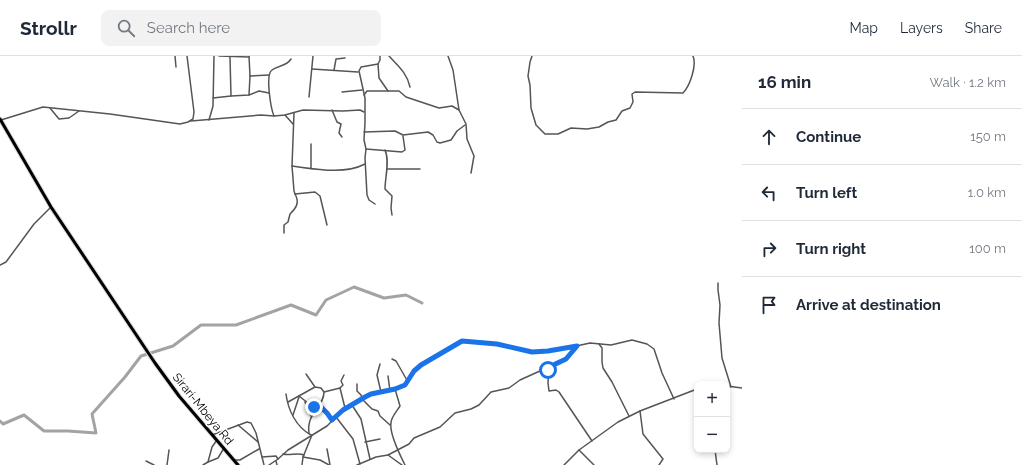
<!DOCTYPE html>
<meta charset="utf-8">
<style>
body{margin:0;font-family:Raleway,sans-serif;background:#f2f2f3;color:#1f2937}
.controls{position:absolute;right:12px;bottom:12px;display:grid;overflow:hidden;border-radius:8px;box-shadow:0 2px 6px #0003}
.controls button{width:36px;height:36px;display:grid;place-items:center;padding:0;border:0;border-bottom:1px solid #e0e1e3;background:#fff;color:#1f2937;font:20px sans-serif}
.stop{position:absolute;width:12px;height:12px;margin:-9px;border:3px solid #1a73e8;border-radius:50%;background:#fff}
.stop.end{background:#1a73e8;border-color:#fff;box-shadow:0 1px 4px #0008}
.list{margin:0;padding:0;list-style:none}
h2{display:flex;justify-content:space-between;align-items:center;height:52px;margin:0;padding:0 16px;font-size:17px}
h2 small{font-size:13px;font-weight:400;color:#747a83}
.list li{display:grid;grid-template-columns:26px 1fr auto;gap:12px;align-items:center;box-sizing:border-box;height:56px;padding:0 16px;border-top:1px solid #e0e1e3}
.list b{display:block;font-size:15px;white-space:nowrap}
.list em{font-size:13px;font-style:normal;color:#747a83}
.icon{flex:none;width:22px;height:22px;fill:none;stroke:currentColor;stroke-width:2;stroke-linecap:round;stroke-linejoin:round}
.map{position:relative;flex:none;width:742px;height:409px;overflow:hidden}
header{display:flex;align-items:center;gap:24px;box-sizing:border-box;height:56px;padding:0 20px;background:#fff;border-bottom:1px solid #e0e1e3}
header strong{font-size:19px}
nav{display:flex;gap:22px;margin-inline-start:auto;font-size:14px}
.search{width:280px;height:36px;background:#f2f2f3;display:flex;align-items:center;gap:10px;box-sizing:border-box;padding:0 14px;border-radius:8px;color:#747a83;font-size:15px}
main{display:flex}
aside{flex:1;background:#fff}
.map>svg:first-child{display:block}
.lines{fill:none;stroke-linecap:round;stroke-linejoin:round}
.river{stroke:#a3a3a3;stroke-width:3}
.trunk-casing{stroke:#dbdbdb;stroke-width:5}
.minor{stroke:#555;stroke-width:1.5}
.trunk{stroke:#000;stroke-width:3}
.route{stroke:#1a73e8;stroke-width:5}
.labels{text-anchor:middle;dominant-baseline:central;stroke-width:3;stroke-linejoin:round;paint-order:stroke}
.street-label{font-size:12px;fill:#000;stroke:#fff}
</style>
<header>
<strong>Strollr</strong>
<div class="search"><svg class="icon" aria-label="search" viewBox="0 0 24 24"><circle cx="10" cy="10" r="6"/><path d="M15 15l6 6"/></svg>Search here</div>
<nav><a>Map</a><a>Layers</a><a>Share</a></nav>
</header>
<main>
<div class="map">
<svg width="742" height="409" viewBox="0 0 742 409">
<rect width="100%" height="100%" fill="#fff"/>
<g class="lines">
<path class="river" d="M0 365 3 368 24 359 44 375H68L96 377 92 358 125 321 141 300 173 290 201 269H236L291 249 316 259 326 244 354 231 384 242 406 239 422 247"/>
<defs>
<path id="trunk" d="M0 63 51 151 155 307 179 340 238 409"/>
</defs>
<use href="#trunk" class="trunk-casing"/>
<g class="minor">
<path d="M175 0 176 11"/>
<path d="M219 0 249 1"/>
<path d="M389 0C398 10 407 17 410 31"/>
<path d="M448 0 453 14 459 54 466 68 467 83 474 100 471 117"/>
<path d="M532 0 530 6 528 20 530 29 531 52 536 69 545 78H558L571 72 587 73 599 71 608 66 616 64 622 55 630 52 633 46 632 38 635 36 683 37C690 30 697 9 693 0"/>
<path d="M230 1 231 40"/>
<path d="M378 8 379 22 388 35"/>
<path d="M312 13 358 16"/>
<path d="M334 14 336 3 345 2"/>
<path d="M250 20 269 19"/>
<path d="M342 36 362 34"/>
<path d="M249 39 259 35 269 37"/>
<path d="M364 39 367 35H399L406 41 439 52 452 50 459 54"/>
<path d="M309 41 313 0"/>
<path d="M213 42 231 40 249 39 250 20 249 0"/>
<path d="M50 52 59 63 69 62 79 55"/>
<path d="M332 54 337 66 341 68 339 77 342 81"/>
<path d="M294 57 292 110 294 135 295 138 315 136 320 140 327 169"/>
<path d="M285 59 293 68"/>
<path d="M274 60C271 53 265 19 272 14 278 9 286 11 291 3"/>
<path d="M1 64 43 51 110 58 180 68 188 66 193 63 194 56 187 0"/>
<path d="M209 64 213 50 214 0"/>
<path d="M191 65 261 59 274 60 285 59 303 54 343 55 360 54 364 56"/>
<path d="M364 76 395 75 403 79 428 76 433 79 437 86 440 87 451 84 457 75 465 69"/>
<path d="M366 93 402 96 405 94 403 80"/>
<path d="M385 94C390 105 385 122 385 133L392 140 391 152 392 159"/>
<path d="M292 110C315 113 344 119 365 108"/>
<path d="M311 112V88"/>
<path d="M387 113H420"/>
<path d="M375 148 369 144 367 139 365 102 366 93 364 84 365 67V42L359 15 361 11 378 8 380 4V0"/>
<path d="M284 177V169L288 166 290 158C296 152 300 147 295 138"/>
<path d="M0 209 6 206 34 168 51 151"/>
<path d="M718 227V234L720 249 719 267 722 302 731 331"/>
<path d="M599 288 602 292V306L603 312 612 326 629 360"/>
<path d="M392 303 396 305 408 326"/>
<path d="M380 308 377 319 381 336"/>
<path d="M549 311 548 327 549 335 556 334 559 336 592 385"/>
<path d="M306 318 315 331 321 332 324 336 340 332 345 352"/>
<path d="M388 320 390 335"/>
<path d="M357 328V335L361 339 362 342"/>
<path d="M727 330 742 332"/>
<path d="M340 332 343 329 341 325 344 319"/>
<path d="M395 333 400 350C397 355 391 361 391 367 389 378 400 399 405 409"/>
<path d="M286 338C288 354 296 371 311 379"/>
<path d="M299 340 313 351 317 350C324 352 329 358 332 364"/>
<path d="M362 343 372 353 378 355 380 360 390 369"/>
<path d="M288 346 315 331"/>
<path d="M305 346 311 360"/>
<path d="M352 349 361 363 370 403"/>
<path d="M640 355 643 378 663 403 659 409"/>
<path d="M293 359 299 341"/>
<path d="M336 361 353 383 360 408"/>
<path d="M238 369 258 386"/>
<path d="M309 377C306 357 324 351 324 336"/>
<path d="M212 379 247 366 251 367 256 377 264 409"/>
<path d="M365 386 380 383"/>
<path d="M327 393 330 409"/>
<path d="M579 394 594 409"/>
<path d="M715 394 717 409"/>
<path d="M283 398C290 400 297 396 304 399"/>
<path d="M388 399 402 409"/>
<path d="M262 401 276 400 278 403"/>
<path d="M303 401 320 404 329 409"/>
<path d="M234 404H240L259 393"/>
<path d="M146 405 154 409"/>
<path d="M276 405 277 409"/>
<path d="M208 406 218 402 224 392"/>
<path d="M167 409 169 394"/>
<path d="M203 409 208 406 212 391 217 384"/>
<path d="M269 409 278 403 288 394 327 370 343 354 371 338 395 333 405 329 414 315 421 309 462 285 493 287 533 296 563 293 590 287 611 289 632 284 647 288 654 293 662 317 674 343"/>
<path d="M302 409 303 401 312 379"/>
<path d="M357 409 376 401 388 399 409 388 414 382 440 371 455 357 471 353 479 349 491 336 509 332 520 324 562 305 566 303 577 290"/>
<path d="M564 409 579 394 618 366 640 355 697 333"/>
</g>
<use href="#trunk" class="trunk"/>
</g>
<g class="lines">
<path class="route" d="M314 351 317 350 321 351 327 357 332 364 343 354 365 341 371 338 395 333 405 329 414 315 421 309 462 285 497 288 532 296 548 295 577 290 566 303 549 311 548 314"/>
</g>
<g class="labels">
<g class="street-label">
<text transform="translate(203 353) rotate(51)">Sirari-Mbeya Rd</text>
</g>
</g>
</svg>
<div class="controls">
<button>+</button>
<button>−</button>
</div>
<div class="stop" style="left:548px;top:314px"></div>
<div class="stop end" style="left:314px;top:351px"></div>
</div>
<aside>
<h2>16 min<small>Walk · 1.2 km</small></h2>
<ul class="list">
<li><svg class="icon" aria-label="ahead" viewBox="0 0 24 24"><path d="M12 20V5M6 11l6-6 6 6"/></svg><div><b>Continue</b></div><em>150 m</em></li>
<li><svg class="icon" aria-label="left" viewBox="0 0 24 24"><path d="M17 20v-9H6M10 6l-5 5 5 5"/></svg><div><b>Turn left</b></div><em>1.0 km</em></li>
<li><svg class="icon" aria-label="right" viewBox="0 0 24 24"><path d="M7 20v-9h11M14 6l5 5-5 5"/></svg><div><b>Turn right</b></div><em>100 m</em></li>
<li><svg class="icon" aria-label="arrive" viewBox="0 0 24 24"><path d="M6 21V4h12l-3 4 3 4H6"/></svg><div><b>Arrive at destination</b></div></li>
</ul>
</aside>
</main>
